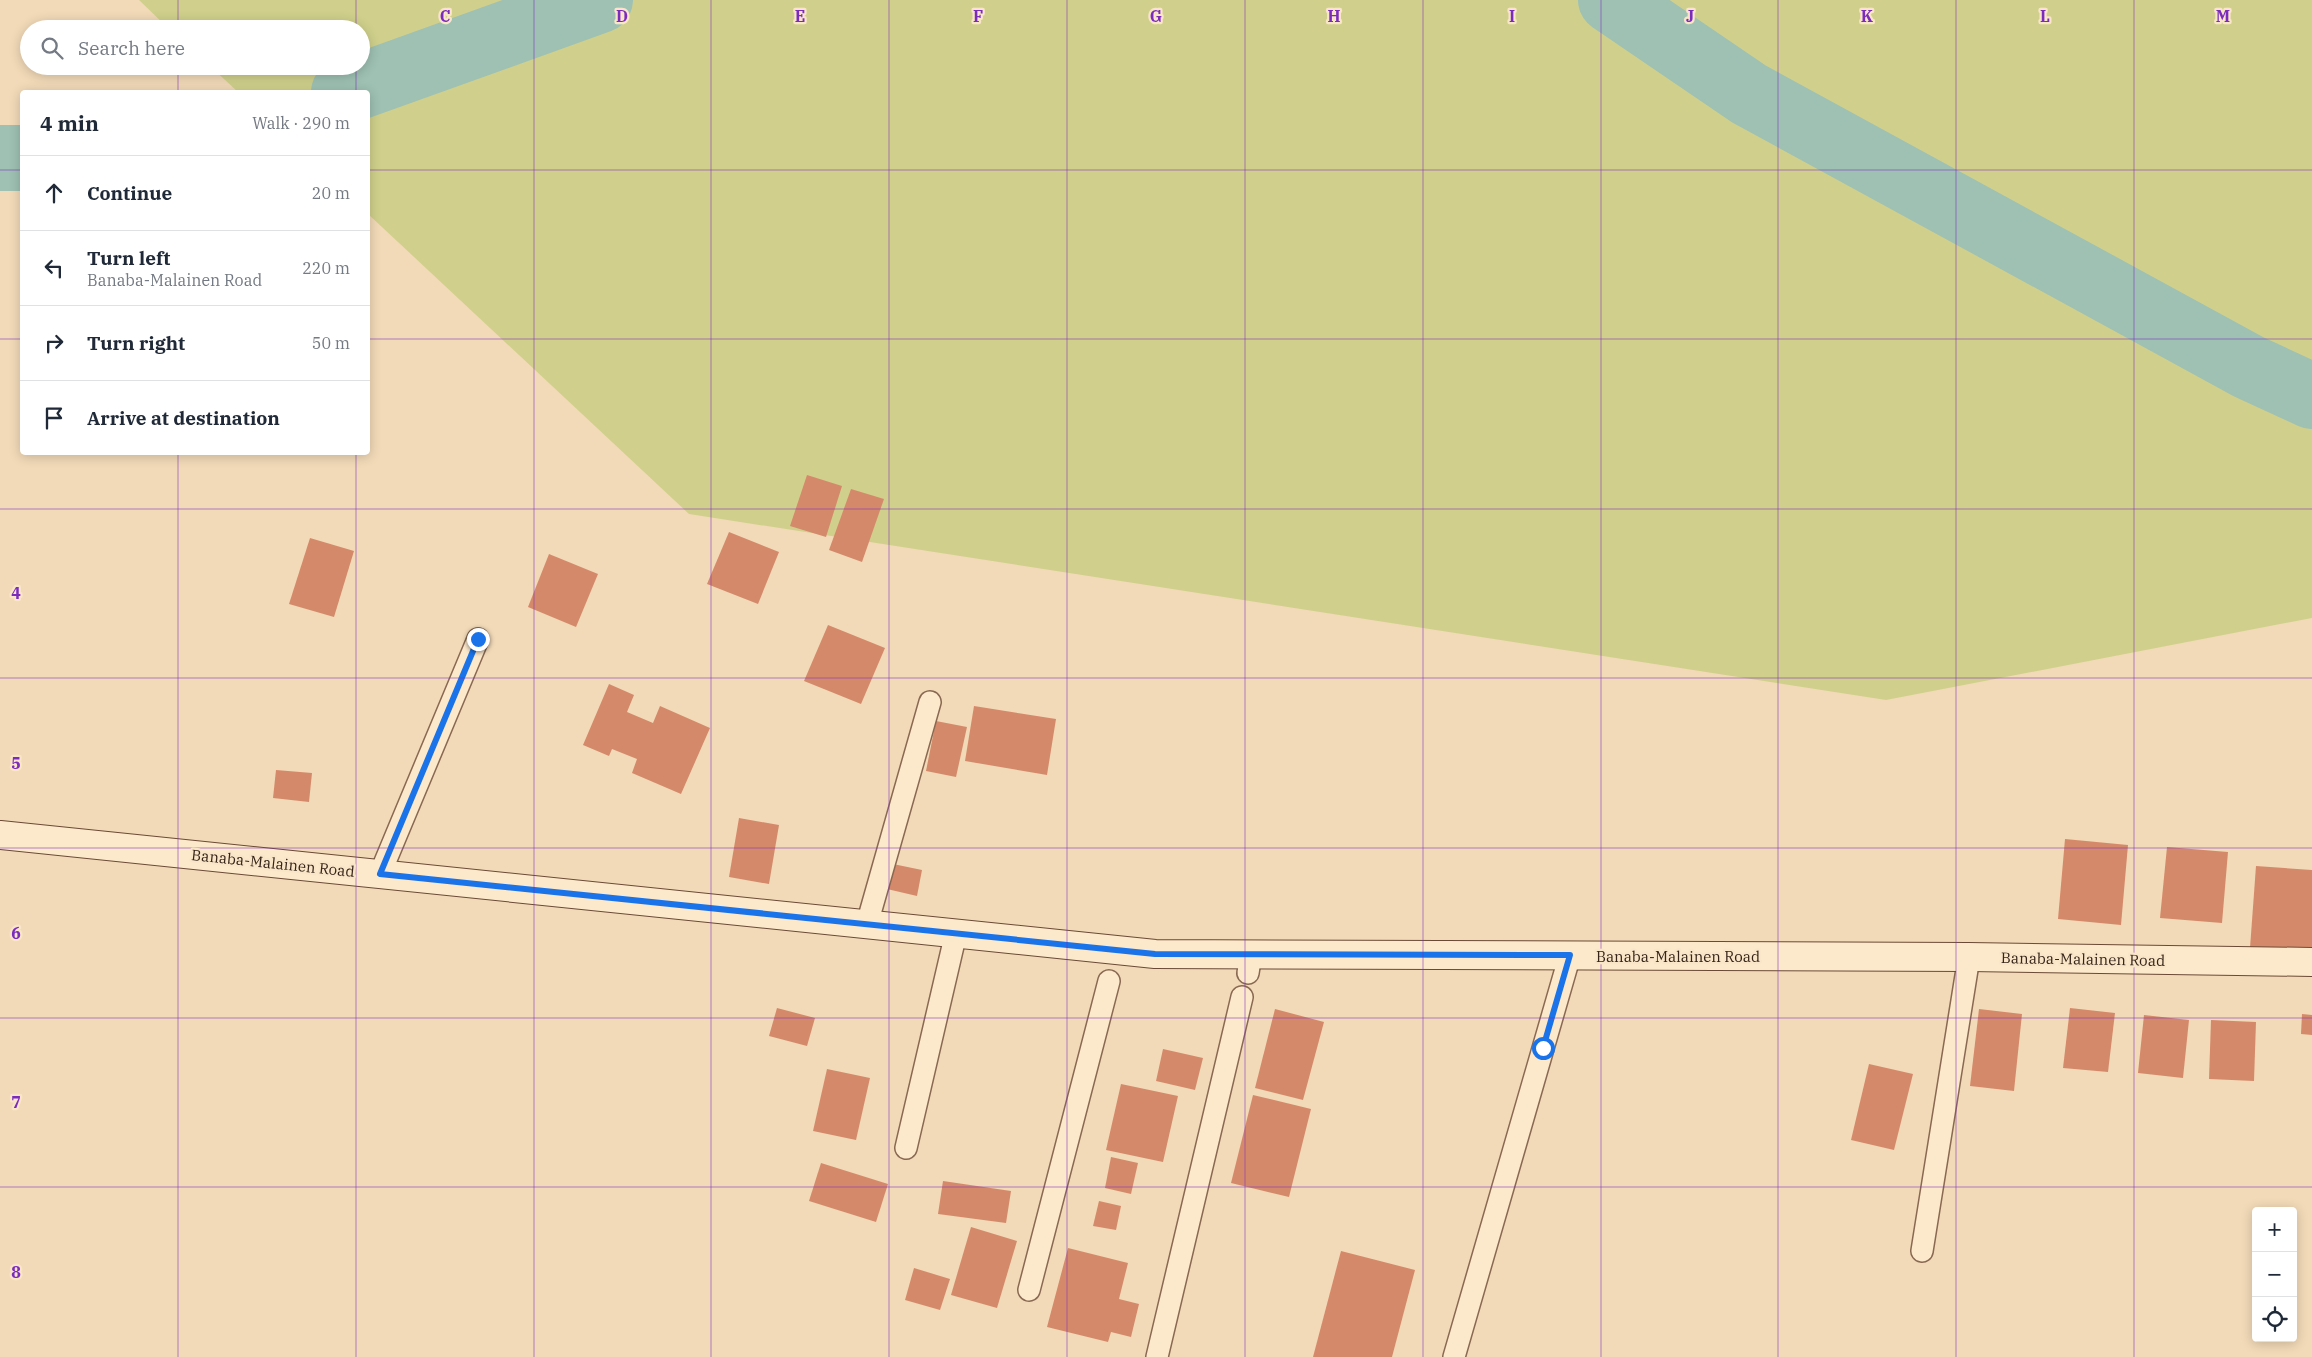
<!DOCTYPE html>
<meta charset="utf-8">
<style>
body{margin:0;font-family:"IBM Plex Serif",serif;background:#f2f2f3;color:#1f2937}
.controls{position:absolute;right:15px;bottom:15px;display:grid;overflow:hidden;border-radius:5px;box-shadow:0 2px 12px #0003}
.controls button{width:45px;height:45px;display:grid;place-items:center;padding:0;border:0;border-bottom:1px solid #e0e1e3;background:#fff;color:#1f2937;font:25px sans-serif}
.stop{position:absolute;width:15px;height:15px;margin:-11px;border:4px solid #1a73e8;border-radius:50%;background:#fff}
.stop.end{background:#1a73e8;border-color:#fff;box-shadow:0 1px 5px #0008}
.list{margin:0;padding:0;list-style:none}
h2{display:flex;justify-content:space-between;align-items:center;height:65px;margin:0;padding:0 20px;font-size:21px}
h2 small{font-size:16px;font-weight:400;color:#747a83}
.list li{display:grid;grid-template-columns:32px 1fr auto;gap:15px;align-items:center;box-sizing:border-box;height:75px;padding:0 20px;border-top:1px solid #e0e1e3}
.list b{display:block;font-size:19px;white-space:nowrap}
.list p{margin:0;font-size:16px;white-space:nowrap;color:#747a83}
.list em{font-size:16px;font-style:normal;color:#747a83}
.icon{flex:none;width:28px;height:28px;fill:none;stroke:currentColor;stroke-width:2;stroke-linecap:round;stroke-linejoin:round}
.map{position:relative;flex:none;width:2312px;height:1357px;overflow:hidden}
.search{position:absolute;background:#fff;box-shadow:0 2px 12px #0003;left:20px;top:20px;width:350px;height:55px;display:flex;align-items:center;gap:12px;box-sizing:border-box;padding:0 18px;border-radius:28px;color:#747a83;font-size:19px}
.panel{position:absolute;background:#fff;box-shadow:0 2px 12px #0003;left:20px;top:90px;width:350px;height:365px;border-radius:5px}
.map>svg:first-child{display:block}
.green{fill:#d0d08c}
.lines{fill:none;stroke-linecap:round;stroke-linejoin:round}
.river{stroke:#9ec1b3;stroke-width:66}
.building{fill:#d48a6a}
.lane-casing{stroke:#896952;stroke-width:24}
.secondary-casing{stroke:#6a4a35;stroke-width:30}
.lane{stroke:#fce8cb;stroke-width:21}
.secondary{stroke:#fce8cb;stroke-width:28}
.route{stroke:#1a73e8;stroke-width:6}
.grid{fill:none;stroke:#7b2cbf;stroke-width:1;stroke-opacity:0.55}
.labels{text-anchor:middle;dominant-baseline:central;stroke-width:4.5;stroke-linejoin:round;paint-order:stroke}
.street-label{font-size:15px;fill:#362419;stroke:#f9e5c8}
.grid-label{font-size:16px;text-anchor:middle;font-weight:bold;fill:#7b2cbf;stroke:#f9e5c8;stroke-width:4.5;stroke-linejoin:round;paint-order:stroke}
</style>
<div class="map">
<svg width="2312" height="1357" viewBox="0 0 2312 1357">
<rect width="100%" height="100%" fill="#f2dab8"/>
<path class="green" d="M139 0H2312V618L1886 700 689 514 368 214V92H238L210 66H361V29H169Z"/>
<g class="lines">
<g class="river">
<path d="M1611 0 1749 94 2249 367 2312 396"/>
<path d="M344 92 600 0"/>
<path d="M0 158H22"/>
</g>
</g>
<g class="building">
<path d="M807 475 842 486 826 537 790 526Z"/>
<path d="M851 489 884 499 862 562 829 550Z"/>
<path d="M729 532 779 552 758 604 707 584Z"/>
<path d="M310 538 354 551 334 617 289 604Z"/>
<path d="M549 554 598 574 576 627 528 607Z"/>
<path d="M828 625 885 648 861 704 804 681Z"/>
<path d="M609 684 634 695 627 712 653 723 660 706 710 728 681 794 632 773 637 759 612 749 609 756 583 745Z"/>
<path d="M974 706 1056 719 1047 775 965 761Z"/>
<path d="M936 721 967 727 956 777 926 771Z"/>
<path d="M276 770 312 773 309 802 273 798Z"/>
<path d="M739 818 779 825 769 884 729 877Z"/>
<path d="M2065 839 2128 845 2121 925 2058 919Z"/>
<path d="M2167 847 2228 852 2222 923 2160 918Z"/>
<path d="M893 864 922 870 917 896 887 889Z"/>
<path d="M2256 866 2312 870V952L2250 948Z"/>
<path d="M777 1008 815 1018 807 1046 769 1036Z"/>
<path d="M2070 1008 2115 1013 2108 1072 2063 1068Z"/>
<path d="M1275 1009 1324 1022 1303 1100 1255 1088Z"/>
<path d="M1979 1009 2022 1014 2014 1091 1970 1086Z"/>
<path d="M2302 1014 2312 1015V1035L2301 1034Z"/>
<path d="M2144 1015 2189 1020 2183 1078 2138 1073Z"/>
<path d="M2211 1020 2256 1022 2254 1081 2209 1079Z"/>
<path d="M1163 1049 1203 1058 1195 1090 1156 1081Z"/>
<path d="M1869 1064 1913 1074 1894 1150 1851 1140Z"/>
<path d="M827 1069 870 1078 856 1140 813 1131Z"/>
<path d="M1121 1084 1178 1096 1163 1162 1106 1150Z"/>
<path d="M1253 1095 1311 1109 1289 1197 1231 1183Z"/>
<path d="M1111 1157 1138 1163 1131 1194 1105 1188Z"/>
<path d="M821 1163 888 1184 876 1222 809 1201Z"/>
<path d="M943 1181 1011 1191 1006 1223 938 1214Z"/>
<path d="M1099 1201 1121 1206 1116 1230 1093 1226Z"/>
<path d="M971 1227 1017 1241 997 1308 951 1295Z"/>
<path d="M1068 1248 1128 1263 1119 1299 1139 1304 1131 1337 1111 1332 1108 1342 1047 1327Z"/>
<path d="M1341 1251 1415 1270 1392 1357H1313Z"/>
<path d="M914 1268 950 1279 940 1310 905 1300Z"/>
</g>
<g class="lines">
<defs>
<g id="lane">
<path d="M380 874 478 639"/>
<path d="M867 924 930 702"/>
<path d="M1248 973 1251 954"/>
<path d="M906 1148 956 933"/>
<path d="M1922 1251 1969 957"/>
<path d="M1029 1290 1109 981"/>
<path d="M1157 1357 1242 997"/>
<path d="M1454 1357 1570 955"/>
</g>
<path id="secondary" d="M0 835 1155 954 1969 957 2312 962"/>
</defs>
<use href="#lane" class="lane-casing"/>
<use href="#secondary" class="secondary-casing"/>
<use href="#lane" class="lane"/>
<use href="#secondary" class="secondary"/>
</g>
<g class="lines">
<path class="route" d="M478 639 380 874 1155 954 1570 955 1543 1048"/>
</g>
<path class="grid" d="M178 0V29M356 0V29M534 0V1357M711 0V1357M889 0V1357M1067 0V1357M1245 0V1357M1423 0V1357M1601 0V1357M1778 0V1357M1956 0V1357M2134 0V1357M178 66V92M356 66V92M0 170H22M368 170H2312M0 339H22M368 339H2312M178 452V1357M356 452V1357M0 509H2312M0 678H2312M0 848H2312M0 1018H2312M0 1187H2312"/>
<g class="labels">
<g class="street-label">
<text transform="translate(273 863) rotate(6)">Banaba-Malainen Road</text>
<text x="1678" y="956">Banaba-Malainen Road</text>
<text transform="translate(2083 959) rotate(1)">Banaba-Malainen Road</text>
</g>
</g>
<g class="grid-label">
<text x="445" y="22">C</text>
<text x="622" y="22">D</text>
<text x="800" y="22">E</text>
<text x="978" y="22">F</text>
<text x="1156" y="22">G</text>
<text x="1334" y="22">H</text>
<text x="1512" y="22">I</text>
<text x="1690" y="22">J</text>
<text x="1867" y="22">K</text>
<text x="2045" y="22">L</text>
<text x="2223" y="22">M</text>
<text x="16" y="599">4</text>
<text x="16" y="769">5</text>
<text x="16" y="939">6</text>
<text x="16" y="1108">7</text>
<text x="16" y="1278">8</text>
</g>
</svg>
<div class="controls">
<button>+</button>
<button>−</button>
<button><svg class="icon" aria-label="locate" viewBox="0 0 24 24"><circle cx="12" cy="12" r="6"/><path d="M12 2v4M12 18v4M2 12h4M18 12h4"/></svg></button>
</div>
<div class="stop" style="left:1543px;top:1048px"></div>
<div class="stop end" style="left:478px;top:639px"></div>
<div class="search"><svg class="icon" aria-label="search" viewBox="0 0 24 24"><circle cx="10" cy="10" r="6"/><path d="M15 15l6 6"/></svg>Search here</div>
<section class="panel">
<h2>4 min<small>Walk · 290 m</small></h2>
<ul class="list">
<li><svg class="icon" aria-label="ahead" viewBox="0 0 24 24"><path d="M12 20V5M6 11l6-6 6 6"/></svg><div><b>Continue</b></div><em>20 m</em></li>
<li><svg class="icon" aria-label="left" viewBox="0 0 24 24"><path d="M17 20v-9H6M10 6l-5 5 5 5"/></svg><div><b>Turn left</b><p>Banaba-Malainen Road</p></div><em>220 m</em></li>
<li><svg class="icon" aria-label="right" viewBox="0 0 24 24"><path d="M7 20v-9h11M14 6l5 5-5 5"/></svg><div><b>Turn right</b></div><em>50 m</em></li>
<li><svg class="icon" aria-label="arrive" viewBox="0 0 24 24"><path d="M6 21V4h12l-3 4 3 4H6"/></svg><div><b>Arrive at destination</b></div></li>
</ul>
</section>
</div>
